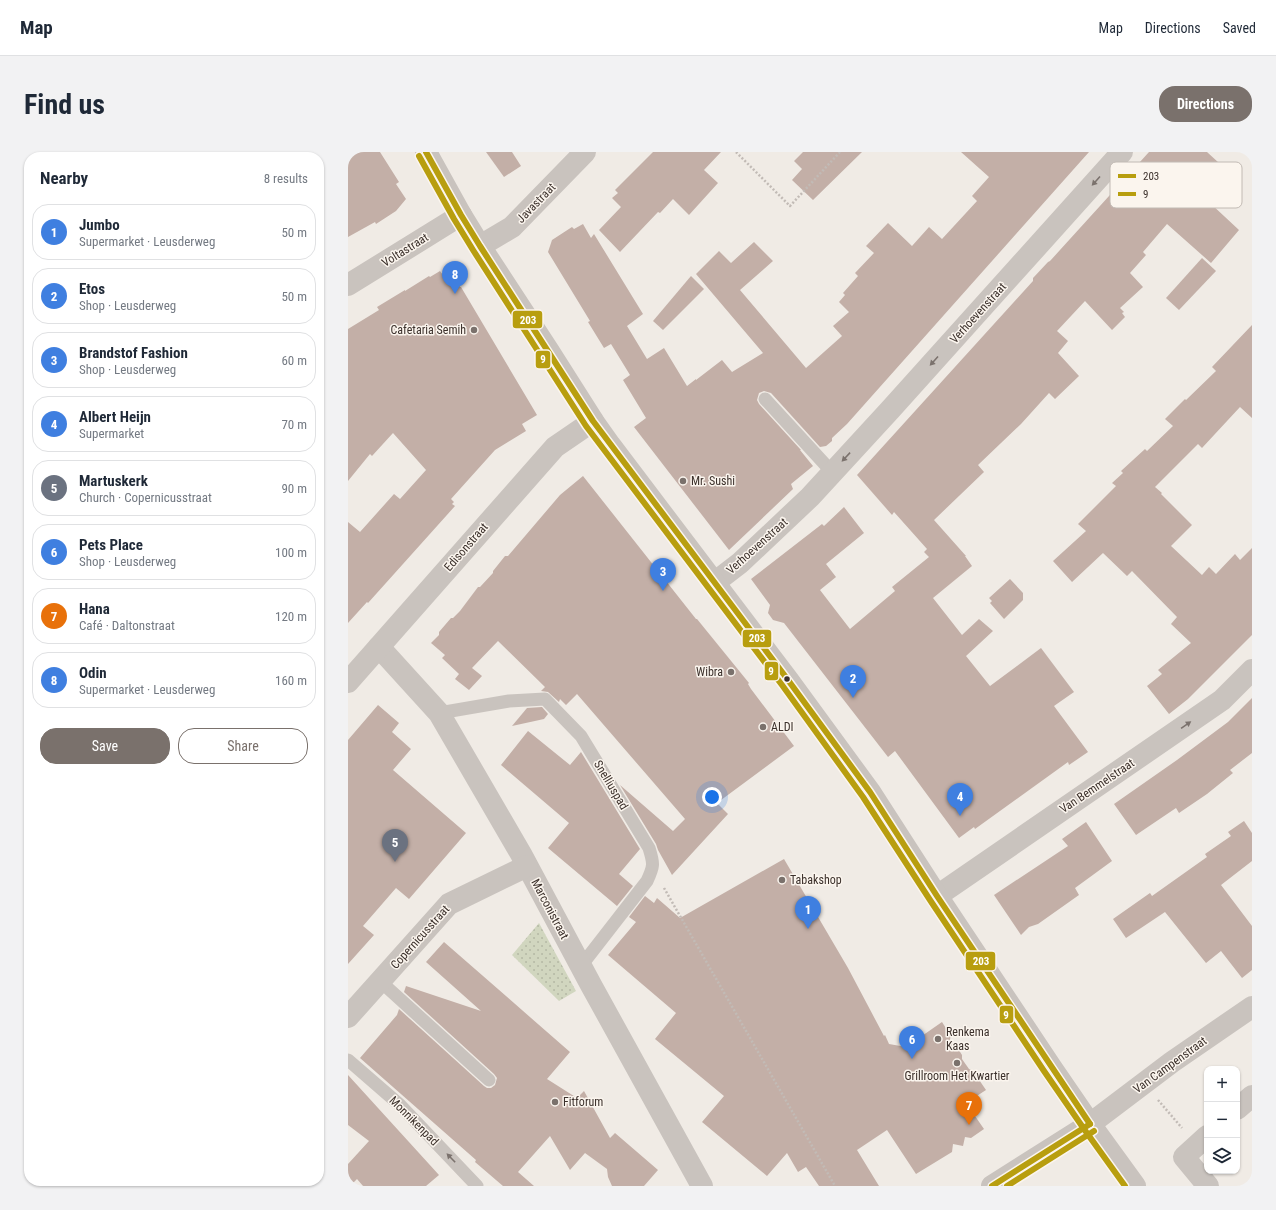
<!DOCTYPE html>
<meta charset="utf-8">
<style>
body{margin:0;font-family:"Roboto Condensed",sans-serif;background:#f2f2f3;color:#1f2937}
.controls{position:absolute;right:12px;bottom:12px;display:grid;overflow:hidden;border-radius:8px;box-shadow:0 1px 3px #0004}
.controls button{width:36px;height:36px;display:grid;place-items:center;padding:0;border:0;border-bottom:1px solid #e0e1e3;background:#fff;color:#1f2937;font:20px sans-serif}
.you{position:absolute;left:364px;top:645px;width:14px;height:14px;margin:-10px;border:3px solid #fff;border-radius:50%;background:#1a73e8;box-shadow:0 0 0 6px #1a73e833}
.badge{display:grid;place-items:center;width:26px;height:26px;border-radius:50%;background:#7a716c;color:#fff;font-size:13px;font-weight:700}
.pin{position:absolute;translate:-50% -33px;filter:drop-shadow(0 1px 2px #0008)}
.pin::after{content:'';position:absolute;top:21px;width:14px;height:12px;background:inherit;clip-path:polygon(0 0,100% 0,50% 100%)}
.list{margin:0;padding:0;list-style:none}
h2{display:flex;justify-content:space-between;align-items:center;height:52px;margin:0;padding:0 16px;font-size:17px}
h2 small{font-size:13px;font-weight:400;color:#747a83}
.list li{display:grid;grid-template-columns:26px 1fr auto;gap:12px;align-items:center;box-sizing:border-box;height:56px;margin:0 8px 8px;padding:0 8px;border:1px solid #e0e1e3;border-radius:16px}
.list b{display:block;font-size:15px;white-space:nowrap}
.list p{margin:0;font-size:13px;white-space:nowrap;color:#747a83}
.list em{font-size:13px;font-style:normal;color:#747a83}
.actions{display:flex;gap:8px;padding:12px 16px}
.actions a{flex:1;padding:9px 0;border:1px solid #7a716c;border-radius:16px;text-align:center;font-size:14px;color:#7a716c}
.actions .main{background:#7a716c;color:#fff}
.icon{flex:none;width:22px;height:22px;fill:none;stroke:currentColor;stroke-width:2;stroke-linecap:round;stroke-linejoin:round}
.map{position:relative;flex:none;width:904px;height:1034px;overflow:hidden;border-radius:16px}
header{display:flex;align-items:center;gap:24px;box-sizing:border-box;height:56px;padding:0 20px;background:#fff;border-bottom:1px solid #e0e1e3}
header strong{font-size:19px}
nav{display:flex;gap:22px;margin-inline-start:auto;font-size:14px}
.intro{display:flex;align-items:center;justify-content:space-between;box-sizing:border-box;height:96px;padding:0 24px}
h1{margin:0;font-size:28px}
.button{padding:10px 18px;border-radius:16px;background:#7a716c;color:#fff;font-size:14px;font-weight:700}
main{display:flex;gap:24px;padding:0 24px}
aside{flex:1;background:#fff;border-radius:16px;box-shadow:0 1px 3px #0004}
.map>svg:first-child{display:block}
.park{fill:url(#park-dots)}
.building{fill:#c3afa7}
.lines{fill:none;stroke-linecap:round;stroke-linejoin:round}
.path{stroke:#c2bbb6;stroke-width:2.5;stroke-dasharray:2 2;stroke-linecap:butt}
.service{stroke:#c9c3be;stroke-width:13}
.minor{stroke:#c9c3be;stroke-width:22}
.tertiary{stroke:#c9c3be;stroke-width:22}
.bus-1-casing{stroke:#fbf5ee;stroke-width:9}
.bus-2-casing{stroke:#fbf5ee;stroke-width:9}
.bus-1{stroke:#b89e0f;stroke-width:6}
.bus-2{stroke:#b89e0f;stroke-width:6}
.oneway{fill:#7b726d}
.poi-dot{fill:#7a716c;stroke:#fbf5ee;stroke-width:1.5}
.bus-dot{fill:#3b302b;stroke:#fbf5ee;stroke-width:1.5}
.labels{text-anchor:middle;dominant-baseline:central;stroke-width:3;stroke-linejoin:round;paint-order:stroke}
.street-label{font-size:12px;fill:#3b302b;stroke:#fbf5ee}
.poi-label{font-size:12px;fill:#3b302b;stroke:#fbf5ee;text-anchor:start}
.key{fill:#fbf5ee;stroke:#c1bab4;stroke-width:1}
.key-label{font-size:11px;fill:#3b302b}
.line-badge{stroke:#fbf5ee;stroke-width:1.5}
.badge-label{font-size:11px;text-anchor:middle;font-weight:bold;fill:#fff}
</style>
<header>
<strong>Map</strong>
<nav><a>Map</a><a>Directions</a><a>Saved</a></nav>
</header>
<div class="intro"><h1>Find us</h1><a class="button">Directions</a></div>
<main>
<aside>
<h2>Nearby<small>8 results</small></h2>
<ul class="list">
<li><span class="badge" style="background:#3f7fe0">1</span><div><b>Jumbo</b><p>Supermarket · Leusderweg</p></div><em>50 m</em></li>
<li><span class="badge" style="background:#3f7fe0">2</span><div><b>Etos</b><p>Shop · Leusderweg</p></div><em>50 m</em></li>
<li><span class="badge" style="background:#3f7fe0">3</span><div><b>Brandstof Fashion</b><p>Shop · Leusderweg</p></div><em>60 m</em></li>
<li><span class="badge" style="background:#3f7fe0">4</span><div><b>Albert Heijn</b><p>Supermarket</p></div><em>70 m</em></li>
<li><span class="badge" style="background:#6b7280">5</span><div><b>Martuskerk</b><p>Church · Copernicusstraat</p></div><em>90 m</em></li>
<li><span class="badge" style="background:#3f7fe0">6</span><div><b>Pets Place</b><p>Shop · Leusderweg</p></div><em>100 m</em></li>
<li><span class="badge" style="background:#e8710a">7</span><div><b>Hana</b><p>Café · Daltonstraat</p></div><em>120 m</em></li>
<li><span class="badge" style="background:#3f7fe0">8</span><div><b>Odin</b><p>Supermarket · Leusderweg</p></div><em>160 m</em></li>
</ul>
<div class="actions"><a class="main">Save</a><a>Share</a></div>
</aside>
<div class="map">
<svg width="904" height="1034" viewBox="0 0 904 1034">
<defs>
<pattern id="park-dots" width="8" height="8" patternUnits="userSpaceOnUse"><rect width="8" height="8" fill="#d1d6bf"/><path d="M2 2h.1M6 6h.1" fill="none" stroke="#b4b8a4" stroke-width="1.8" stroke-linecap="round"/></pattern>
</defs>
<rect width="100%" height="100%" fill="#f0ebe5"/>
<path class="park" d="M191 771 228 839 211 849 164 803Z"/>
<g class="building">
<path d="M0 0H32L51 30 48 32 58 47 48 59 28 72 27 70 0 85Z"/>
<path d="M138 0H164L173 14 156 25Z"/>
<path d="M305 0H373L356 18 370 31 341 63 325 47 312 61 310 60 272 100 251 78 273 55 264 46 270 41 267 38Z"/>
<path d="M455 0H514L465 48 444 28 454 17 446 9Z"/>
<path d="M613 0H741L499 272 484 286V289L478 294 472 295 423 241 416 239 411 241 409 248 411 252 453 298H452L465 314 443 332 445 337 381 398 286 275 298 266 275 228 282 223 263 192 256 196 240 170 242 169 200 100 204 88 224 75 226 77 235 72 243 86 246 82 295 162 279 174 299 207 316 196 339 234 348 227V228L374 208 384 220 415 201 348 122 371 99 383 111 406 90 425 109 392 138 458 216 494 184 485 174 501 160 491 150 497 143 495 141 510 124 507 121 526 101 518 94 540 71 564 94 581 75 594 87 629 49 624 44 641 25Z"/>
<path d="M801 0H859L871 11 847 37 891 78 863 111 819 72 795 100 798 103 782 121 795 135 772 156 776 160 774 161 777 165 764 178 737 149 709 179 720 189 710 201 731 224 707 247 701 241 673 272 630 313 636 320 586 368 618 404H617L624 414 585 446 614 483 631 467 645 479 618 504 642 534 693 496 726 540 706 554 740 600 721 613 720 610 627 677 626 675 611 686 547 599 540 605 436 471 425 468 420 461 422 453 403 427 474 372 476 374 496 355 516 381 478 412 488 425 472 438 502 477 547 439 544 435 581 405 576 400 579 397 546 360 544 363 509 323 685 129V126L700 110 702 109Z"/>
<path d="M854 106 868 119 831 158 818 146Z"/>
<path d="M92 119 97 126 103 122 112 135H113L189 263 174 272 178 279 147 298 103 347 106 350 104 352 107 354 20 451 19 450 0 471V370L12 380 46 342 52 347 78 318 45 281 24 304 22 302 0 329V177L31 158 29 155 57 138V139L81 124 82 125Z"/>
<path d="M343 124 356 137 315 178 305 169Z"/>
<path d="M904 173V266L892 255 854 296 850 292 807 335 814 341 813 342 844 373 823 394 854 423 861 415 868 422 887 402 892 408 904 396V483L840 547 821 562 799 534 814 522 810 518 843 491 823 472 829 465 784 419 779 424 755 401 724 430 705 409 738 379 730 372 768 334 764 331 775 321 773 319 797 297 799 299 825 274 817 267 837 247 838 248 868 219 864 215Z"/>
<path d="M235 324 348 467H349L401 531 400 532 403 537 446 594 369 651 380 662 324 723 310 698 308 692 272 633 325 679 337 667 229 542 218 553 212 547 211 550 200 540 193 539 197 535 150 489 124 516 134 524 121 538 107 527 111 522 94 506 97 503 83 491 91 483V480L103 466H105L112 459 130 435H132L145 421V419L157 404H160L212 343Z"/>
<path d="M662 427 675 441V448L656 467 642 451 644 449 641 446Z"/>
<path d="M904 546V601L882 618 885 621 859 642 831 661 828 656 788 683 766 652 829 608 880 570Z"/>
<path d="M30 553 51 571 44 580 63 597 45 618 118 681 61 747 48 736 15 774 26 783 0 812V588Z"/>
<path d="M194 555 200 562 196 567 164 574 179 556Z"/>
<path d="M180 579 222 613 233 600 292 697 271 722 285 734 269 754 200 696 221 671 153 613Z"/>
<path d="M896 669 904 681V709L873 733 904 774V818L894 826 873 799 858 811 817 760 778 786 765 767 802 741 804 744 859 705 857 702 883 684 880 680Z"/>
<path d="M738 670 764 709 727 736 731 743 690 772 681 775 673 783 646 743 720 694 714 687Z"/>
<path d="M436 707 500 816 536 884 537 883 541 892 558 895 594 870 603 884 601 890 607 892 614 903V907L621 917 625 919 638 938 618 951 636 977 623 986 617 985 615 994 605 992 604 1000 568 1022 539 978 509 998 531 1034H471L458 1015 450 1020 439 1001 419 1024 354 970 376 944 307 887 328 861 260 803 288 770 281 765 297 744 306 751 309 746 332 766Z"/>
<path d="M96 790 222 900 199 927 229 946 236 939 262 986 267 981 310 1018 296 1034H264L260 1025 259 1017 237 1001 222 1018 202 984 170 1020 186 1034H155L127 1010 128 1008 12 906 49 863 51 857 136 934 139 936H143L147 933 149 926 146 922 56 840 58 834 133 859 78 810Z"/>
<path d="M0 923 91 1023 78 1034H15L9 1027 2 1034H0V1012L21 989 0 973Z"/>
</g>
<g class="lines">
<g class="path">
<path d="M388 0 442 54 492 0"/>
<path d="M316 736 487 1034"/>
<path d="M810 948 834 976"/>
</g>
<g class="service">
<path d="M417 247 484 320"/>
<path d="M91 561 161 549 197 547 233 584 301 696C306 712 306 714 299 729L233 814"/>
<path d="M32 829 141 928"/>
<path d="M0 908 52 953 129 1034"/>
</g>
<g class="minor">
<path d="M132 94 164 75 237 0"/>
<path d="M0 133 113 63"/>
<path d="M366 431 392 411 462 345 542 258 774 0"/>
<path d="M31 495 91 561 173 702 243 833 354 1034"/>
<path d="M0 530 207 295 245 269"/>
<path d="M589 744 874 548 904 518"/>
<path d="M0 865 101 752 179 714"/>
<path d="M889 957 904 944"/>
<path d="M859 984 836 1005 860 1034"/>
</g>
<g class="tertiary">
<path d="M78 0 113 63 132 94 200 198 245 269 262 293 440 528 522 640 589 744 703 915 742 972 787 1034"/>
<path d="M644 1034 742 972 824 910 904 855"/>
</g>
<defs>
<g id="bus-1">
<path d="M78 0 113 63 132 94 245 269 440 528 522 640 589 744 742 972"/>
<path d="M644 1034 742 972"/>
</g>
<g id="bus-2">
<path d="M71 4 106 67 125 98 238 274 434 533 515 645 582 748 696 919 736 977 777 1034"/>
<path d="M659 1034 746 979"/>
</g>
</defs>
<use href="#bus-1" class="bus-1-casing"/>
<use href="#bus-2" class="bus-2-casing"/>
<use href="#bus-1" class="bus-1"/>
<use href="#bus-2" class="bus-2"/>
</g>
<defs><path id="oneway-solid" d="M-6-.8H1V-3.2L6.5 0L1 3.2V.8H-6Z"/></defs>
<g class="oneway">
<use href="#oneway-solid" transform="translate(748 29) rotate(132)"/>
<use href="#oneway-solid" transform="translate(586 209) rotate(132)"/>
<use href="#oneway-solid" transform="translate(498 305) rotate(133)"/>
<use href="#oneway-solid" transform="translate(838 573) rotate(-35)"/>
<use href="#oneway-solid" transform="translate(103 1006) rotate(-134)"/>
</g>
<g class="poi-dot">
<circle cx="126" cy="178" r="4"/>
<circle cx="335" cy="329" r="4"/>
<circle cx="383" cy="520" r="4"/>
<circle cx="415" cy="575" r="4"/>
<circle cx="434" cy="728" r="4"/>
<circle cx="590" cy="887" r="4"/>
<circle cx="609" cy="911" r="4"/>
<circle cx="207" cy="950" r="4"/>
</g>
<circle class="bus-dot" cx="439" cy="527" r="3.5"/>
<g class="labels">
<g class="street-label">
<text transform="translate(188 51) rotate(-46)">Javastraat</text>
<text transform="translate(57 98) rotate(-32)">Voltastraat</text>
<text transform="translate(630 161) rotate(-48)">Verhoevenstraat</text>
<text transform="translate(409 394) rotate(-42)">Verhoevenstraat</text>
<text transform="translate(118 395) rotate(-49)">Edisonstraat</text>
<text transform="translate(263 633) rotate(59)">Snelliuspad</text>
<text transform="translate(749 634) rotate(-34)">Van Bemmelstraat</text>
<text transform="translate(202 757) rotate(62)">Marconistraat</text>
<text transform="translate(72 785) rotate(-48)">Copernicusstraat</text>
<text transform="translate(822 913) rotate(-36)">Van Campenstraat</text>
<text transform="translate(66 969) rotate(45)">Monnikenpad</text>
</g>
<g class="poi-label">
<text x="118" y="178" text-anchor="end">Cafetaria Semih</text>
<text x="343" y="329">Mr. Sushi</text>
<text x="375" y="520" text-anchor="end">Wibra</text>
<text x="423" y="575">ALDI</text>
<text x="442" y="728">Tabakshop</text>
<text x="598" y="880">Renkema<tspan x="598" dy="14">Kaas</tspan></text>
<text x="609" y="924" text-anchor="middle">Grillroom Het Kwartier</text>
<text x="215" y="950">Fitforum</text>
</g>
</g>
<rect x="762" y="10" width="132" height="46" rx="6" class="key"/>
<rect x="770" y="22" width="18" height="4" fill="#b89e0f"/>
<rect x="770" y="40" width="18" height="4" fill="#b89e0f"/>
<g class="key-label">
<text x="795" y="28">203</text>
<text x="795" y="46">9</text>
</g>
<g class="line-badge">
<rect x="164" y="158" width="31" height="19" rx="4" fill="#b89e0f"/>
<rect x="187" y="198" width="16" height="19" rx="4" fill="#b89e0f"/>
<rect x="394" y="477" width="30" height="19" rx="4" fill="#b89e0f"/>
<rect x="416" y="509" width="15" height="20" rx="4" fill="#b89e0f"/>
<rect x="617" y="799" width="31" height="20" rx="4" fill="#b89e0f"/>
<rect x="651" y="853" width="15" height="19" rx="4" fill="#b89e0f"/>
</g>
<g class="badge-label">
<text x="180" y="172">203</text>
<text x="195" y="211">9</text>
<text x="409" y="490">203</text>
<text x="423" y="523">9</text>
<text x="633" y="813">203</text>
<text x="658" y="867">9</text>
</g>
</svg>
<div class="controls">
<button>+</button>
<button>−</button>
<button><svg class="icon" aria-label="layers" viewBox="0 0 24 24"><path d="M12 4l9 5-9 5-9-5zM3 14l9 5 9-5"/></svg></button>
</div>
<div class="you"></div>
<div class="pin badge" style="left:460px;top:777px;background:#3f7fe0">1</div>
<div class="pin badge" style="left:505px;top:546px;background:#3f7fe0">2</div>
<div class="pin badge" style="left:315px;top:439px;background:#3f7fe0">3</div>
<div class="pin badge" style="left:612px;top:664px;background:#3f7fe0">4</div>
<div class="pin badge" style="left:47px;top:710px;background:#6b7280">5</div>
<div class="pin badge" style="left:564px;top:907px;background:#3f7fe0">6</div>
<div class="pin badge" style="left:621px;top:973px;background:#e8710a">7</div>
<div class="pin badge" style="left:107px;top:142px;background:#3f7fe0">8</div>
</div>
</main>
